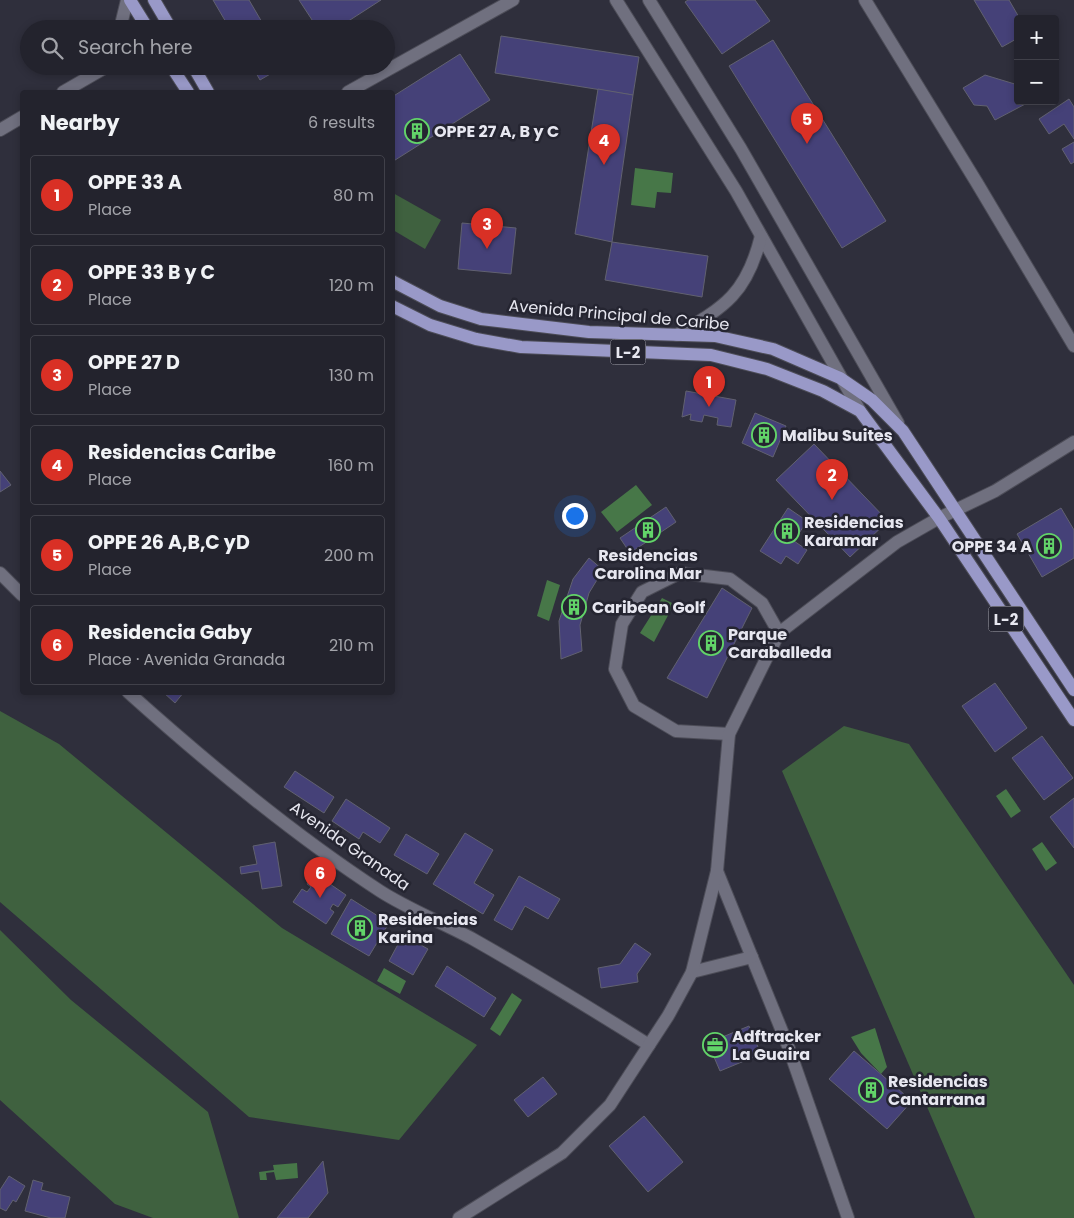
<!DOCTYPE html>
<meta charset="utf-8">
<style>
body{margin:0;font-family:Poppins,sans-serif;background:#2f2f39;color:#f1f3f6}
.controls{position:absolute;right:15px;top:15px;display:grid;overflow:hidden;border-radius:5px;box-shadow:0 2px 8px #0003}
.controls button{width:45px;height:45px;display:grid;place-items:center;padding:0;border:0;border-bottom:1px solid #404049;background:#23232d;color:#f1f3f6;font:25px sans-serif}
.you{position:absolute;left:574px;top:515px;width:18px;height:18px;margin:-12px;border:4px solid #fff;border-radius:50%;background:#1a73e8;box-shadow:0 0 0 8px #1a73e833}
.badge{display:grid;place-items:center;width:32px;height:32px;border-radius:50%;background:#d93025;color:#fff;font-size:16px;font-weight:700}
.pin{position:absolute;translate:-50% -41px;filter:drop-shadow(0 1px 2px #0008)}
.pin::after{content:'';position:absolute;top:26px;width:18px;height:15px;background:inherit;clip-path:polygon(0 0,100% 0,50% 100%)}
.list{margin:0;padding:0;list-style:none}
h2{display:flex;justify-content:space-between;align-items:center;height:65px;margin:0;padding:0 20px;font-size:21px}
h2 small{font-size:16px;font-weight:400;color:#a3a4aa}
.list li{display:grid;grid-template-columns:32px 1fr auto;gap:15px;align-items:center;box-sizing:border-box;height:80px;margin:0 10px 10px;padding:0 10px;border:1px solid #404049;border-radius:5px}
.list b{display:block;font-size:19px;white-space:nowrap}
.list p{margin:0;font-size:16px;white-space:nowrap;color:#a3a4aa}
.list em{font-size:16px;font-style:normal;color:#a3a4aa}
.icon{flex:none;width:28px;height:28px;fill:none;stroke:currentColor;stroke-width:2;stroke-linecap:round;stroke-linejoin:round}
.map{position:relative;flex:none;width:1074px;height:1218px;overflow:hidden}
.search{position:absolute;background:#23232d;box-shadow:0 2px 8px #0003;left:20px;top:20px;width:375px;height:55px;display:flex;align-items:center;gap:12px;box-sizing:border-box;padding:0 18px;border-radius:28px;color:#a3a4aa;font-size:19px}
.panel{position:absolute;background:#23232d;box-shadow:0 2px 8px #0003;left:20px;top:90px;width:375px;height:605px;border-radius:5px}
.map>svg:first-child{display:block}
.green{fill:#3f613f}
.water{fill:#477748}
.building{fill:#454178;stroke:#616170}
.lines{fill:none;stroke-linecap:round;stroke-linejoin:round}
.minor-casing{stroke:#4d4d58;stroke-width:14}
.major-casing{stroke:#4d4d58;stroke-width:14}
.minor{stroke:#70707f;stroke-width:12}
.major{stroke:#9999c8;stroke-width:12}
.labels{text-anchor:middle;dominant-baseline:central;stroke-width:5;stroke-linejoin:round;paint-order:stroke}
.shield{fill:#252531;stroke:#adadb7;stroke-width:1}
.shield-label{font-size:15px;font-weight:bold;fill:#e7e7f0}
.poi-label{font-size:16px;font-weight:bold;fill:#e7e7f0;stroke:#252531;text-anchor:start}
.street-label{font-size:16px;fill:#e7e7f0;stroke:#252531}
</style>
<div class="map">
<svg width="1074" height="1218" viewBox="0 0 1074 1218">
<rect width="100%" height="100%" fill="#2f2f3c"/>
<g class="green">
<path d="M393 193 441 220 425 249 393 230Z"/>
<path d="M0 711 59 744 282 928 477 1045 399 1140 249 1117 0 902Z"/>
<path d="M844 726 909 744 1074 985V1218H975L782 771Z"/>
<path d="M0 930 71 1000 208 1112 239 1218H153L115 1204 0 1100Z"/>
</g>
<g class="water">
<path d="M635 168 673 173 671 193 657 192 655 208 631 205Z"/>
<path d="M636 485 652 505 617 532 601 512Z"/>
<path d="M547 580 560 585 549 621 537 616Z"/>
<path d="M662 598 674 604 654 642 640 633Z"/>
<path d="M1006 789 1021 811 1011 818 996 796Z"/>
<path d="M1042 842 1057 863 1046 871 1032 849Z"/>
<path d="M384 968 406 981 400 994 377 981Z"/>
<path d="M512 993 522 1000 500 1036 490 1029Z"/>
<path d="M875 1028 887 1067 881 1074 861 1053 851 1037Z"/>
<path d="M297 1163 298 1178 276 1180 274 1172 266 1173 267 1180H260L259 1172 274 1170 273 1165Z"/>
</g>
<g class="building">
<path d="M213 0H249L266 29H230Z"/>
<path d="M299 0H381L336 29H318Z"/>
<path d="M688 0H755L770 21 722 54 685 2Z"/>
<path d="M974 0H1009L1020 19H1018V38L1002 47Z"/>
<path d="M501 36 639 57 633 95 495 73Z"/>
<path d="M773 40 886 221 842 248 729 66Z"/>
<path d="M460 54 490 100 392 162V97Z"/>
<path d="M252 66H284L260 80Z"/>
<path d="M985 75 1018 85V101H1031L995 120 987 106 974 105 963 88Z"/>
<path d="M598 89 633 95 612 242 575 234Z"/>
<path d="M1069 99 1074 107V139L1064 124 1049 134 1039 119Z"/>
<path d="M1074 142V162L1071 164 1062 149Z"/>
<path d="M462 223 516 228 511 274 458 269Z"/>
<path d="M612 242 708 256 702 297 605 280Z"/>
<path d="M686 391 736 400 731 427 717 425 718 418 704 415 702 422 690 420 691 414 682 417Z"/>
<path d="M755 413 786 426 773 457 742 443Z"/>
<path d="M814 444 888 521 850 557 776 480Z"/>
<path d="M0 471 11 485 0 492Z"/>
<path d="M666 507 676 522 630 553 620 538Z"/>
<path d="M788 508 807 521 794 541 807 550 798 564 786 556 781 564 760 551Z"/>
<path d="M1061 508 1074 530V558L1042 577 1017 534Z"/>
<path d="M589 558 603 570 589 593 580 625 582 651 561 659 559 621 573 579Z"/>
<path d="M722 588 752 608 707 698 667 678Z"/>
<path d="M995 683 1027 728 995 752 962 706Z"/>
<path d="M163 692H184L175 703Z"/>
<path d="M1042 736 1073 778 1044 800 1012 758Z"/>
<path d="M295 771 334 797 324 813 284 787Z"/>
<path d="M1074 798V848L1050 817Z"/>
<path d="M346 799 390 828 380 843 363 832 359 839 332 821Z"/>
<path d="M465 833 493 850 474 883 494 895 483 914 433 884Z"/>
<path d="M406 834 439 854 427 874 394 855Z"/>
<path d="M275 842 282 886 262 889 259 871 241 874 240 867 257 864 253 846Z"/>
<path d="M314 873 346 895 338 907 333 904 330 909 334 912 326 924 293 902 302 889 307 892 311 887 307 884Z"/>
<path d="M519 876 560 899 548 919 525 906 512 930 494 920Z"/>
<path d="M351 899 389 923 369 956 331 934Z"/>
<path d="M403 935 428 949 413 975 389 961Z"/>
<path d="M635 943 651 954 637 974 638 982 601 988 598 968 620 964Z"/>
<path d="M447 966 496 998 484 1017 435 986Z"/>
<path d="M749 1026 761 1054 720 1071 708 1043Z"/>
<path d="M854 1051 912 1101 887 1129 829 1079Z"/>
<path d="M543 1077 557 1094 528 1117 514 1100Z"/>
<path d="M644 1116 683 1162 648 1192 609 1146Z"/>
<path d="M323 1161 328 1193 308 1218H277Z"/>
<path d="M9 1176 25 1186 16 1202 13 1200 6 1211 0 1208V1190Z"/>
<path d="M33 1180 43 1183 41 1190 70 1197 65 1218H51L25 1211Z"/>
</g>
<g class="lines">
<defs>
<g id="minor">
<path d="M616 0 736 191 860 411"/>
<path d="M649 0 741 149 898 423"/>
<path d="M865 0 977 183 1074 346"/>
<path d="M120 29 127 0"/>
<path d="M63 92 108 66"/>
<path d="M348 92 513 0"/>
<path d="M0 130 22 117"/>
<path d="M677 335C726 306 747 293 761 236"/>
<path d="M0 573 22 595"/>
<path d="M128 692C207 763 291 833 380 891 408 909 441 922 471 938 531 972 590 1008 649 1045"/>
<path d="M729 734 676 731 634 706 615 669 622 624 642 592 680 573 730 579 762 603 779 633"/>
<path d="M717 871 788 1046 848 1218"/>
<path d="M692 972 752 957"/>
<path d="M459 1218 562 1153 610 1105 668 1016 692 972 717 871 729 734 779 633 897 542 939 518 995 491 1074 442"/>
</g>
<g id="major">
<path d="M130 0 148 29"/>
<path d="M154 0 171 29"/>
<path d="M171 66 188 92"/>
<path d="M193 66 208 92"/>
<path d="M392 281 440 306 481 319 589 332 715 336 773 349 840 378 872 400 903 431 1074 690"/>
<path d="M392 306 430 325 476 339 521 347 711 355 767 369 823 391 860 411 939 518 1074 720"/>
</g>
</defs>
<use href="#minor" class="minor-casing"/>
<use href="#major" class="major-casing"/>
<use href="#minor" class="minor"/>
<use href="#major" class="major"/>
</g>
<defs>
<symbol id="building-ring" viewBox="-11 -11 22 22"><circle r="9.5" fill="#252531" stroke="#62d469" stroke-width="1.5"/><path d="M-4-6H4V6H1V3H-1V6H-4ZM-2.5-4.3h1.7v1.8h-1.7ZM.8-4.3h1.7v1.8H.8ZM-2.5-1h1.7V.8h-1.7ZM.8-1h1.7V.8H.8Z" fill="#62d469"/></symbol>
<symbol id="office-ring" viewBox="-11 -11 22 22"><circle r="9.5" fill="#252531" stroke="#62d469" stroke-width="1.5"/><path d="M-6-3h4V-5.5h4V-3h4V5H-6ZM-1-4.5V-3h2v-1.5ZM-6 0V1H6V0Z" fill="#62d469"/></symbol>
</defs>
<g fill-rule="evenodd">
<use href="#building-ring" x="403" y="117" width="28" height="28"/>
<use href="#building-ring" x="750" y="421" width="28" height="28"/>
<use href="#building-ring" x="634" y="516" width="28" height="28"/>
<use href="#building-ring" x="773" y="517" width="28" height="28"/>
<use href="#building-ring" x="1035" y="532" width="28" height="28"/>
<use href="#building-ring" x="560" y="593" width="28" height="28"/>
<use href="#building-ring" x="697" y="629" width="28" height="28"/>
<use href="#building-ring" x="346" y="914" width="28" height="28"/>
<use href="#office-ring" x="701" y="1031" width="28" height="28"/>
<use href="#building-ring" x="857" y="1076" width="28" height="28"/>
</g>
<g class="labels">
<g class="shield">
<rect x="610.5" y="339.5" width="35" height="25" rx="4"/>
<rect x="988.5" y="606.5" width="35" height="25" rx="4"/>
</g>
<g class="shield-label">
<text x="628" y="352">L-2</text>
<text x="1006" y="619">L-2</text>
</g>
<g class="poi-label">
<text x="434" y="131">OPPE 27 A, B y C</text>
<text x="782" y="435">Malibu Suites</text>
<text x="804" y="522">Residencias<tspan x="804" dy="18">Karamar</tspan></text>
<text x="1032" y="546" text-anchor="end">OPPE 34 A</text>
<text x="648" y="555" text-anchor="middle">Residencias<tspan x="648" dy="18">Carolina Mar</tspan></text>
<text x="592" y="607">Caribean Golf</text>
<text x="728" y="634">Parque<tspan x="728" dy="18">Caraballeda</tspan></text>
<text x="378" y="919">Residencias<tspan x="378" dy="18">Karina</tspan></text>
<text x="732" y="1036">Adftracker<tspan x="732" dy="18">La Guaira</tspan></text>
<text x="888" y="1081">Residencias<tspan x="888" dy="18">Cantarrana</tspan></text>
</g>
<g class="street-label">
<text transform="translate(619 315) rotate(5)">Avenida Principal de Caribe</text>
<text transform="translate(350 846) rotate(35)">Avenida Granada</text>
</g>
</g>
</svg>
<div class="controls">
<button>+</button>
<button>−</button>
</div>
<div class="you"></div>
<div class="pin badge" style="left:709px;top:407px">1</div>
<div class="pin badge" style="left:832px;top:500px">2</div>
<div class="pin badge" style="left:487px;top:249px">3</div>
<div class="pin badge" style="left:604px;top:165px">4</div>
<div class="pin badge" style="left:807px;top:144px">5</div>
<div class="pin badge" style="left:320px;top:898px">6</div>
<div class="search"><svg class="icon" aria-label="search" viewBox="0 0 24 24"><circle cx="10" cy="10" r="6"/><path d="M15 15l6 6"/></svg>Search here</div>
<section class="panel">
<h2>Nearby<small>6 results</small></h2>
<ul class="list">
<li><span class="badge">1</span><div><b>OPPE 33 A</b><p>Place</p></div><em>80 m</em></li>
<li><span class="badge">2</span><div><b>OPPE 33 B y C</b><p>Place</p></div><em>120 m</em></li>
<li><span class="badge">3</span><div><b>OPPE 27 D</b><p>Place</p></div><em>130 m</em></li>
<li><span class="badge">4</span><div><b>Residencias Caribe</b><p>Place</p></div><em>160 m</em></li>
<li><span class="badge">5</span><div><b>OPPE 26 A,B,C yD</b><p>Place</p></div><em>200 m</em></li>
<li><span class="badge">6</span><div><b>Residencia Gaby</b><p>Place · Avenida Granada</p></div><em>210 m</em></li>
</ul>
</section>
</div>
